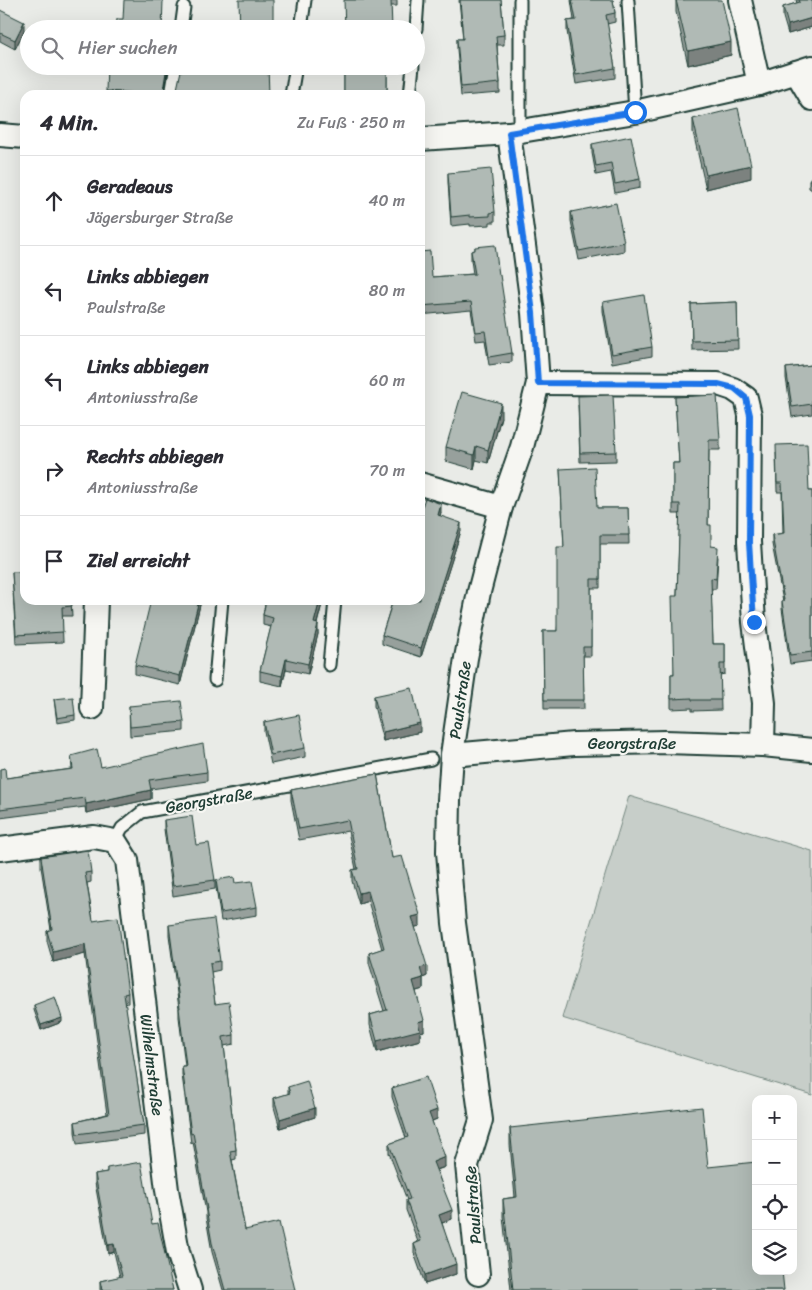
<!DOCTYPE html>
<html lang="de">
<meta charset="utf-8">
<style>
body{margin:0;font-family:Sriracha,sans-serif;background:#f7f7f7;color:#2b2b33}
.controls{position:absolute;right:15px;bottom:15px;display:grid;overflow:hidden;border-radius:10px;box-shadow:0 5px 20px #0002}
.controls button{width:45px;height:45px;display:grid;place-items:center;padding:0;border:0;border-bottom:1px solid #e1e1e2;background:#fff;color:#2b2b33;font:25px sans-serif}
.stop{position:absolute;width:15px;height:15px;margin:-11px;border:4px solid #1a73e8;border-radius:50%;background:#fff}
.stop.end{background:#1a73e8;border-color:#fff;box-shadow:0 1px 5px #0008}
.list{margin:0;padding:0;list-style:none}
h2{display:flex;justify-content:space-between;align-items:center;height:65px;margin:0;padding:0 20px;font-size:21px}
h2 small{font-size:16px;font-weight:400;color:#7c7c81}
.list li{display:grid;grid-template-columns:32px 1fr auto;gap:15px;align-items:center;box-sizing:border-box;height:90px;padding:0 20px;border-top:1px solid #e1e1e2}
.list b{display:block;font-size:19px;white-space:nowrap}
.list p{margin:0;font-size:16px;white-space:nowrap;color:#7c7c81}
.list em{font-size:16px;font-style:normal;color:#7c7c81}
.icon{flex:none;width:28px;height:28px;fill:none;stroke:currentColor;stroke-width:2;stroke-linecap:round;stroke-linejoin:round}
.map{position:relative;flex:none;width:812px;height:1290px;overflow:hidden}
.search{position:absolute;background:#fff;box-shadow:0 5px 20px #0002;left:20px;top:20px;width:405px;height:55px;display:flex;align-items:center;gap:12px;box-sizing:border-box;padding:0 18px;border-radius:28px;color:#7c7c81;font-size:19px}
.panel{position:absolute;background:#fff;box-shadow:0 5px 20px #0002;left:20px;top:90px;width:405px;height:515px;border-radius:15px}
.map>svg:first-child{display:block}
.green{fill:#c7cec9;stroke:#73867e}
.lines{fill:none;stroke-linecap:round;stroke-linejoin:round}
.lane-casing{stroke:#1f3d34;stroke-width:15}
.street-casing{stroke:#1f3d34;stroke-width:26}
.lane{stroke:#f6f6f2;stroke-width:11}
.street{stroke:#f6f6f2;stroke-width:22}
.wall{fill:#97a09c;stroke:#1f3d34}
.shaded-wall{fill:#7b827f;stroke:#1f3d34}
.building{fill:#b0bab5;stroke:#1f3d34}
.route{stroke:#1a73e8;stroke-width:6}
.labels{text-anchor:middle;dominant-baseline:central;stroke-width:4.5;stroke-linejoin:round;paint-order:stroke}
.street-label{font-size:16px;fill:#1f3d34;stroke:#f6f6f2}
</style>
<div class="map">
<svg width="812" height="1290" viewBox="0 0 812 1290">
<rect width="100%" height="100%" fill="#e9ebe7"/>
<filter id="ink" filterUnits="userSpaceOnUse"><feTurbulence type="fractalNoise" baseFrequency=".02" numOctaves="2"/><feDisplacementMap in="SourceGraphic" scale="10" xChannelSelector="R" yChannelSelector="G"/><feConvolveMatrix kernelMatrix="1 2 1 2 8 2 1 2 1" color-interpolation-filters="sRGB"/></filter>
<g filter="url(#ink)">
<path class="green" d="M629 796 812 851V1095L562 1018Z"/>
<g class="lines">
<defs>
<g id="lane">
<path d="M628 1 635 112"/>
<path d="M181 29 184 7"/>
<path d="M301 29 305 0"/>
<path d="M416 29 418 0"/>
<path d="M171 95 176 66"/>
<path d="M291 95 296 66"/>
<path d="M410 95 413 66"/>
<path d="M520 131V0"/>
<path d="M329 665 335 600"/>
<path d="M215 680 222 600"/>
<path d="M115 841 122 828 142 812 431 759"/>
</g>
<g id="street">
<path d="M740 0 759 84"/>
<path d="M796 72 812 99"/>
<path d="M0 135 25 137"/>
<path d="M420 139 509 133 635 112 759 84 812 67"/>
<path d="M538 383 718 384 733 389 746 398 750 415 749 542 754 622 764 703 763 745"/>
<path d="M420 484 501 507"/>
<path d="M92 708 96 600"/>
<path d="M452 755 574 744 665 742 763 745 812 750"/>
<path d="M0 849 94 837 115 841 127 860 167 1190 178 1252 190 1290"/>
<path d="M478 1274 467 1165 481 1120 454 923 448 852 449 800 452 755 466 658 479 592 501 507 522 447 538 383 533 313 509 133"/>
</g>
</defs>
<use href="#lane" class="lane-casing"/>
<use href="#street" class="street-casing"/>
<use href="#lane" class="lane"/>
<use href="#street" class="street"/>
</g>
<g class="wall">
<path d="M344 0H397V6H391Z"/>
<path d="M459 0H501L504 35V45H497L500 83V93L461 96 457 49V39H463Z"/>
<path d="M571 0H613L615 13V22L607 24 615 68V78L576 84 567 31V21L574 20Z"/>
<path d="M676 0 731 55 688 65 676 12Z"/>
<path d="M796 0H812V27L788 34 783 17V7L797 3Z"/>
<path d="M0 10 24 31 15 49 0 41Z"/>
<path d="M167 66V73L165 88 167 90 173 92 175 95H106V91Z"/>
<path d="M387 66V95H344V73Z"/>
<path d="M693 119 751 178 706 189 693 132Z"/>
<path d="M592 144 640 179V188L615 193 611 172 596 175 592 153Z"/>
<path d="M448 173 495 212V222H490V225L470 226V224L451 226 448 182Z"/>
<path d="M812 176V190L809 188V180Z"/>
<path d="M571 212 624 242V251L579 260 571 221Z"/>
<path d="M475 247 512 353V362L489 365 485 340 476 341 471 310 420 315V252L432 277 473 274 471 260V251L475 250Z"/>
<path d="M603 302 652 347V356L612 363 603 311Z"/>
<path d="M737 302 738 349 692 350 691 304Z"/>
<path d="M812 365V414L792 417 786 378V368Z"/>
<path d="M675 397 720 440V450H709L708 525 711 546 718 557 716 589H711L713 644H725V674L720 675 721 710 692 711V708L671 709V674H674L680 514H673V463H679Z"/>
<path d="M578 405 616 452V461L580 462Z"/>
<path d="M501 417 488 463 476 460 474 469 446 461V447Z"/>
<path d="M776 453 809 491H812V661L790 664 782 609V601H783L772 544V535L783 533 782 492H777Z"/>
<path d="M560 469 597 508H628L629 544H600V588H591V656H583L584 709H544L543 631H557L564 547Z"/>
<path d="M441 512 440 516 461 531 421 657 382 644V635L420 513Z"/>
<path d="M12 572 71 600 72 616H62L63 642 16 644Z"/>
<path d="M200 600V605L180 685 135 674V665Z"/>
<path d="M266 600H323L317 624 318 634 308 674 286 669 282 686 260 681V671L271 627 263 625V615Z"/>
<path d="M374 696 420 732 383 741 374 706Z"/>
<path d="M54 699 75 715V720L57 723Z"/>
<path d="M129 706 184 722V731L130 736Z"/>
<path d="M264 722 305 748V757L271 764 264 731Z"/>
<path d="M71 756 101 767 207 772V781L151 789V799L86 813 85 807 0 818V769L6 778 72 769Z"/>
<path d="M377 774 392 858 420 926 415 927 427 976 423 978V989L416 991 424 1031 420 1032V1040L377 1052 370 1025V1015L384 1011 369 963V953L382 949 368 901 359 904 352 881V870L356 869 348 831 299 840 291 800V790Z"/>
<path d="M164 820 196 845 215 880V889L173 896 164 829Z"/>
<path d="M41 857 91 872V882L87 883 93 921 128 993V1003L125 1004 144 1125V1135L77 1144 75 1132V1122L107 1114 85 954 53 962 47 941V931L51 930 41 867Z"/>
<path d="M216 880 235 883 257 907V915L221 921 216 888Z"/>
<path d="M169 925 220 961V970L211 972 215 1004 234 1035V1044L224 1046 236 1150V1159L232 1160 245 1230 295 1290H223L212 1252 206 1218V1212L193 1142 191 1143 182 1075V1066H185L179 1017V1008L169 935Z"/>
<path d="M34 1005 62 1022 41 1030 34 1010Z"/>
<path d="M288 1087 315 1117 280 1128 274 1107V1098L288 1094Z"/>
<path d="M392 1088 437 1119 432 1121 445 1167 437 1170 452 1219 442 1223 456 1274 425 1284 414 1253V1244L418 1242 406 1210V1200H407L389 1153V1144L406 1138 392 1097Z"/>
<path d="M510 1128 708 1167 784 1290H511L503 1216V1199L515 1197 510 1145Z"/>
<path d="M107 1168 152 1224 173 1290H100V1281L120 1277 114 1252 108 1254 95 1183V1174L107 1172Z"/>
</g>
<g class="shaded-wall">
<path d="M812 18V27L788 34V25Z"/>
<path d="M24 22V31L15 49V40Z"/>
<path d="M731 42V55L688 65V51Z"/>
<path d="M167 66V73L164 94V84Z"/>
<path d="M751 165V178L706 189V175Z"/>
<path d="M501 403V417L488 463V450Z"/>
<path d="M476 446V460L474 469V455Z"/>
<path d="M441 504V512L438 524V515Z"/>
<path d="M461 523V531L421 657V648Z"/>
<path d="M199 600H200V605L180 685V676Z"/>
<path d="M320 600H323L314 634V623Z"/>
<path d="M318 624V634L308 674V664Z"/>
<path d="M286 659V669L282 686V676Z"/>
<path d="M420 723V732L383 741V732Z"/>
<path d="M151 790V799L86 813V804Z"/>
<path d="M368 891V901L359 904V893Z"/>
<path d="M420 915V926L412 928V917Z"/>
<path d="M85 944V954L53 962V952Z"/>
<path d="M427 966V976L420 979V968Z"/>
<path d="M423 978V989L413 992V981Z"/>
<path d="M62 1018V1022L41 1030V1025Z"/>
<path d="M424 1020V1031L420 1032V1040L377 1052V1041L418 1022Z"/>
<path d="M315 1108V1117L280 1128V1119Z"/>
<path d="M437 1110V1119L429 1122V1113Z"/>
<path d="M445 1157V1167L433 1171V1162Z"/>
<path d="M452 1210V1219L439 1224V1215Z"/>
<path d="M114 1244V1252L108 1254V1245Z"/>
<path d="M456 1264V1274L425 1284V1275Z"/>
</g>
<g class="building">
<path d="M124 0H163L162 29H116L117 19H123Z"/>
<path d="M239 0H273V29H240Z"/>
<path d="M344 0H391L392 29H345Z"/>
<path d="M460 0H501L504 35 496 36 500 83 461 87 457 39H463Z"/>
<path d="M572 0H613L615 13 606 15 615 68 576 75 567 21 576 20Z"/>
<path d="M676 0H722L731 42 688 51Z"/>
<path d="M799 0H812V18L788 25 783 7 800 2Z"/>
<path d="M0 10 24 22 15 40 0 33Z"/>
<path d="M107 66H167L164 84V87L167 90 173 92 177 89 182 66H192L222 71V66H268L269 95H175L106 91Z"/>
<path d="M345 66H387V93L344 94V73H345Z"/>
<path d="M738 108 751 165 706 175 693 119Z"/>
<path d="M631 136 640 179 615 184 611 163 596 166 592 144Z"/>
<path d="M491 169 495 212 490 213V216L470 217V215L451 217 448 173Z"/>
<path d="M812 176V182L809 180Z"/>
<path d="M616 203 624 242 579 251 571 212Z"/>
<path d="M495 245 499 275H500L512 353 489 357 485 331 476 332 471 302 420 306V252L430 251 432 277 475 274 471 251 475 250V247Z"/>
<path d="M644 295 652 347 612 354 603 302Z"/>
<path d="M737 302 738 340 692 341 691 304Z"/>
<path d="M812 365V404L792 407 786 368Z"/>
<path d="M462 392 501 403 488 450 476 446 474 455 446 447Z"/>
<path d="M613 395 616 452 580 453 578 396Z"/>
<path d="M717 395 720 440H709L708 525H711V546L718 547 716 579 711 578 713 644H725V664H720L721 700H692V698L671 699V674H674L672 596H677L680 504H673V463H679L675 397Z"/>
<path d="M807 444 809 491H812V652L790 655 782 601 784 600 772 535 784 533 782 483H777L776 445Z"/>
<path d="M595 467 597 508H628L629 535H600V579H591V647H583L584 700H544L543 631H557V547H564L560 469Z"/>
<path d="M425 498 441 504 438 515 461 523 421 648 382 635 393 600H420V513Z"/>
<path d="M12 572H25V600H71L72 606 62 607 63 632 16 635Z"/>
<path d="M151 600H199L180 676 135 665Z"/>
<path d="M266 600H320L314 623 318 624 308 664 286 659 282 676 260 671 273 618 263 615Z"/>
<path d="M412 688 420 723 383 732 374 696Z"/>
<path d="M73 697 75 715 57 718 54 699Z"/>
<path d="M181 701 184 722 130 727 129 706Z"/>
<path d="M299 715 305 748 271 755 264 722Z"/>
<path d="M203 744 207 772 149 780 151 790 86 804 85 798 0 809V769L5 768 6 778 73 769 71 756 97 749 101 767Z"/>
<path d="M377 774 392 858 402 856 420 915 412 917 427 966 420 968 423 978 413 981 424 1020 418 1022 420 1030 377 1041 370 1015 387 1010 369 953 384 948 368 891 359 893 352 870 358 869 348 820 299 829 291 790Z"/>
<path d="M192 816 196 845 209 843 215 880 173 886 164 820Z"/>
<path d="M88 850 91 872 85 873 93 921 118 917 128 993 124 994 144 1125 77 1134 75 1122 109 1114 85 944 53 952 47 931 52 929 41 857Z"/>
<path d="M234 877 235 883 252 881 257 907 221 913 216 880Z"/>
<path d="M214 919 220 961 210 963 215 1004 229 1002 234 1035 223 1037 236 1150 230 1151 245 1230 279 1222 295 1290H225L212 1243 206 1209H207L193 1133 191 1134 182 1066H186L179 1008H180L169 925Z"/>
<path d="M55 997 62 1018 41 1025 34 1005Z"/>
<path d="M426 1077 437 1110 429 1113 445 1157 433 1162 452 1210 439 1215 456 1264 425 1275 414 1244 421 1241 406 1200 410 1199 389 1144 408 1137 392 1088Z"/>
<path d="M307 1081 315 1108 280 1119 274 1098 290 1093 288 1087Z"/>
<path d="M702 1107 708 1167 756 1162V1271H782L784 1290H513L503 1199 517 1197 510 1128Z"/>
<path d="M141 1162 152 1224 158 1223 173 1290H102L100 1281 122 1276 114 1244 108 1245 95 1174 107 1172V1168Z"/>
</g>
</g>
<g class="lines" filter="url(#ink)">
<path class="route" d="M635 112 509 133 533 313 538 383 718 384 734 388 746 398 750 415 749 542 754 622"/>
</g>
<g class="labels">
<g class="street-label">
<text transform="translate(460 700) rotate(-82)">Paulstraße</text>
<text x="632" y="743">Georgstraße</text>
<text transform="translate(209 800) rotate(-10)">Georgstraße</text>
<text transform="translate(152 1065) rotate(83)">Wilhelmstraße</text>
<text transform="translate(473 1205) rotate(-94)">Paulstraße</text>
</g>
</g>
</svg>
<div class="controls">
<button>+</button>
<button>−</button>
<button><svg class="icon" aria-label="locate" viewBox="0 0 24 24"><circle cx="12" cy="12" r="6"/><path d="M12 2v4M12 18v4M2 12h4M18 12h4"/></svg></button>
<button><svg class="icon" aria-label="layers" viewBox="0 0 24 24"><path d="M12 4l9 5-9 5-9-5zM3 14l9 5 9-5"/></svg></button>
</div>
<div class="stop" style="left:635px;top:112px"></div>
<div class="stop end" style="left:754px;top:622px"></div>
<div class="search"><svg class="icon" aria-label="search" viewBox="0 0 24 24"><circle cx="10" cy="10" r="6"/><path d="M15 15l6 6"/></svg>Hier suchen</div>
<section class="panel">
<h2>4 Min.<small>Zu Fuß · 250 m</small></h2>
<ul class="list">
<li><svg class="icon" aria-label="ahead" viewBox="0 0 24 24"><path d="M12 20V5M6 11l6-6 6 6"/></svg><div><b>Geradeaus</b><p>Jägersburger Straße</p></div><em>40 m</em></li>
<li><svg class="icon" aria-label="left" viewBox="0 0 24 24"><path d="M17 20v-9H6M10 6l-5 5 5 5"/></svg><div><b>Links abbiegen</b><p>Paulstraße</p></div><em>80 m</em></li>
<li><svg class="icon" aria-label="left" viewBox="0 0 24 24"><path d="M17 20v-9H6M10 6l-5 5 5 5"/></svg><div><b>Links abbiegen</b><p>Antoniusstraße</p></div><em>60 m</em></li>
<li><svg class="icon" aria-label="right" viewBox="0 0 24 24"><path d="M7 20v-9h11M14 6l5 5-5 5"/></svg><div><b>Rechts abbiegen</b><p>Antoniusstraße</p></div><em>70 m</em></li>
<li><svg class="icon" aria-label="arrive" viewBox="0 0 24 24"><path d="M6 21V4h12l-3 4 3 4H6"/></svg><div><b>Ziel erreicht</b></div></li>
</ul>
</section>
</div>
